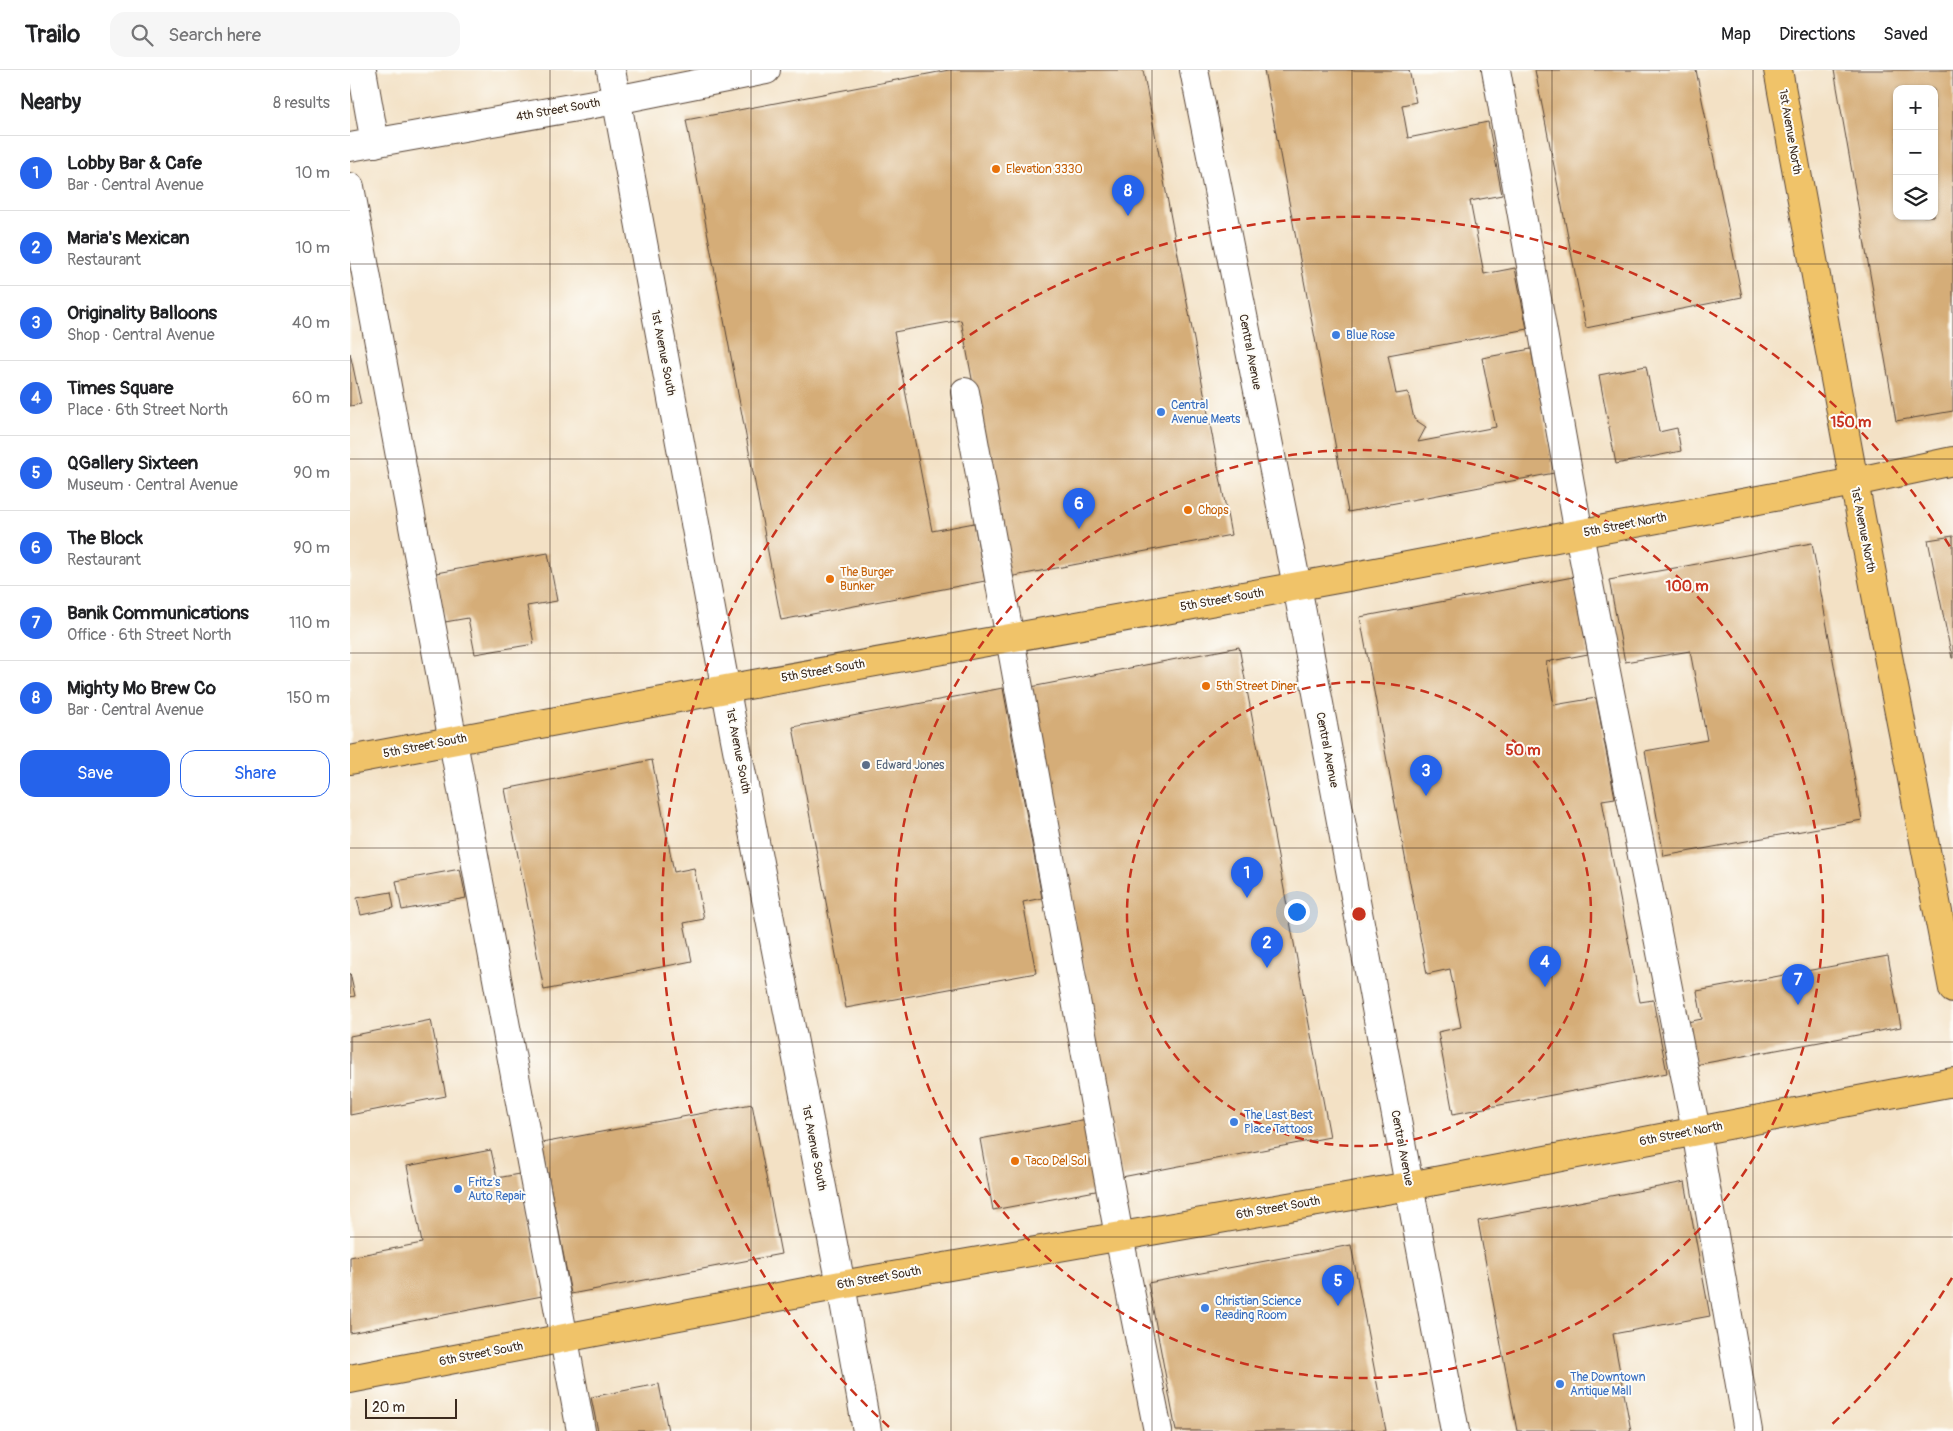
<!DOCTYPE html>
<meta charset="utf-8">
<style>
body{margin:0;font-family:Pangolin,sans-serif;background:#f6f6f6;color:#202124}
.controls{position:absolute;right:15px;top:15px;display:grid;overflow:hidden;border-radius:10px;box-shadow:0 1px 4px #0004}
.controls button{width:45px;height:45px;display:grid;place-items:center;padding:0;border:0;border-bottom:1px solid #e0e0e0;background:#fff;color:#202124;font:25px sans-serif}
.scale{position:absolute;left:15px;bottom:12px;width:92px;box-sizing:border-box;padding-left:5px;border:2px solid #3b2a1e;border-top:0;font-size:14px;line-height:18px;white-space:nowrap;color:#3b2a1e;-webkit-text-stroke:4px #fdfcf7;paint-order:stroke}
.you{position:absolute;left:946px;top:841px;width:18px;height:18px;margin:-12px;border:4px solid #fff;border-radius:50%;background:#1a73e8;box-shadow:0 0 0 8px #1a73e833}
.badge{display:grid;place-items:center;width:32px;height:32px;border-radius:50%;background:#2563eb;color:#fff;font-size:16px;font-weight:700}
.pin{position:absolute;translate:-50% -41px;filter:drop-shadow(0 1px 2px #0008)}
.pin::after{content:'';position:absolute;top:26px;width:18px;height:15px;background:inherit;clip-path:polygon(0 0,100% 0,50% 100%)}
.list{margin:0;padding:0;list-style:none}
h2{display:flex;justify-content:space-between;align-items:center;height:65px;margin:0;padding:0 20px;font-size:21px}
h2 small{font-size:16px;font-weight:400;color:#757577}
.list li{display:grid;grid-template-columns:32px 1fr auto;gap:15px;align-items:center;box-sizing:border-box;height:75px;padding:0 20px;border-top:1px solid #e0e0e0}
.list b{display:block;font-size:19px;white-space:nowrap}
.list p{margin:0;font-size:16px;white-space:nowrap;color:#757577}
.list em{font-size:16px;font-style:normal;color:#757577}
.actions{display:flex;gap:10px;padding:15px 20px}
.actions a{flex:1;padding:11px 0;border:1px solid #2563eb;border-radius:15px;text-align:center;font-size:18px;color:#2563eb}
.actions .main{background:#2563eb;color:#fff}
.icon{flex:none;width:28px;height:28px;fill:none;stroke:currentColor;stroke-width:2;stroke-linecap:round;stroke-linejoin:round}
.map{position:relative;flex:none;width:1603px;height:1361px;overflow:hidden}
header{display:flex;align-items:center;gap:30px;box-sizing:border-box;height:70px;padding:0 25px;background:#fff;border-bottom:1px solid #e0e0e0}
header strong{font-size:24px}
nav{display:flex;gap:28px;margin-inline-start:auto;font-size:18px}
.search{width:350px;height:45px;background:#f6f6f6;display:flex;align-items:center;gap:12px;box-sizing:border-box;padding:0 18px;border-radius:15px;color:#757577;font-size:19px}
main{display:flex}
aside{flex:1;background:#fff}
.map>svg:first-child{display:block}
.building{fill:#d5ad78;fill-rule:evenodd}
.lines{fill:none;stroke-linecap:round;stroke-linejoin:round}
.minor-casing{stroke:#574537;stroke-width:30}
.major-casing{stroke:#574537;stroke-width:30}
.minor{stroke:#fff;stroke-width:28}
.major{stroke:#f0c369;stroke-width:28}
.grid{fill:none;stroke:#3b2a1e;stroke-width:1;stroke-opacity:0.55}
.ring{fill:none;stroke:#c8321e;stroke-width:2.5;stroke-dasharray:9 6}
.food-dot{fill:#e8710a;stroke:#fdfcf7;stroke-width:2}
.shop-dot{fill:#3f7fe0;stroke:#fdfcf7;stroke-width:2}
.service-dot{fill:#5c6f8a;stroke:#fdfcf7;stroke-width:2}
.labels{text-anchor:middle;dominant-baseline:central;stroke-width:4;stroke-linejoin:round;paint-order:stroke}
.street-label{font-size:12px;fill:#3b2a1e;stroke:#fdfcf7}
.food-label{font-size:12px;fill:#c56008;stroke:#fdfcf7;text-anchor:start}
.shop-label{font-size:12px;fill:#366cbe;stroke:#fdfcf7;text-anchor:start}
.service-label{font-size:12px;fill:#4e5e75;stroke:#fdfcf7;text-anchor:start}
.centre{fill:#c8321e;stroke:#fdfcf7;stroke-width:2.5}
.ring-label{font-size:15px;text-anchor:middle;font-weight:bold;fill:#c8321e;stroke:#fdfcf7;stroke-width:4;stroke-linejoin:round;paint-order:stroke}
</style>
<header>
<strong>Trailo</strong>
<div class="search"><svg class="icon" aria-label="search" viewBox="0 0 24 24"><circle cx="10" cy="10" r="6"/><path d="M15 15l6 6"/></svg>Search here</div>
<nav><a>Map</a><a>Directions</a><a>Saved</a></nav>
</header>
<main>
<aside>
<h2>Nearby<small>8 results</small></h2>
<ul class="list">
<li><span class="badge">1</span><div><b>Lobby Bar &amp; Cafe</b><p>Bar · Central Avenue</p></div><em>10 m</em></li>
<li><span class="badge">2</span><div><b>Maria's Mexican</b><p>Restaurant</p></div><em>10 m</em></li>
<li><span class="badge">3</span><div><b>Originality Balloons</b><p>Shop · Central Avenue</p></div><em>40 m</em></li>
<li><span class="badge">4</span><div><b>Times Square</b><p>Place · 6th Street North</p></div><em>60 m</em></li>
<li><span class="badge">5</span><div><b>QGallery Sixteen</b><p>Museum · Central Avenue</p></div><em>90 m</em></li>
<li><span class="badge">6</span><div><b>The Block</b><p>Restaurant</p></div><em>90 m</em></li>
<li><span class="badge">7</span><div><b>Banik Communications</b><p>Office · 6th Street North</p></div><em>110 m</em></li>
<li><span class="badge">8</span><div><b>Mighty Mo Brew Co</b><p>Bar · Central Avenue</p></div><em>150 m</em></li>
</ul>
<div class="actions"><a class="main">Save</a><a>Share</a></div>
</aside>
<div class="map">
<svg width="1603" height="1361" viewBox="0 0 1603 1361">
<rect width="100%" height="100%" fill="#fdfcf7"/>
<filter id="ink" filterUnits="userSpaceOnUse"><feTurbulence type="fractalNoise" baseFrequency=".02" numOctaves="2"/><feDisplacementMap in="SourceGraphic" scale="10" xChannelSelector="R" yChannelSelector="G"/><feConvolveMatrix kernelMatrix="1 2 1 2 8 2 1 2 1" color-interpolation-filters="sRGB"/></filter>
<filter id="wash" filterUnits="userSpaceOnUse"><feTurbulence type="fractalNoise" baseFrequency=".0096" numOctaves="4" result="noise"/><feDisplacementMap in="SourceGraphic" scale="20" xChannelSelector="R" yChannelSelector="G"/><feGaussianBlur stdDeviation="1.12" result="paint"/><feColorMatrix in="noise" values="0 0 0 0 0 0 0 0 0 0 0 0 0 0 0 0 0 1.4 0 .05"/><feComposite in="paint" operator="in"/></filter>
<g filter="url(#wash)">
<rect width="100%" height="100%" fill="#f3e1c5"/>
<g id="blocks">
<g class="building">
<path d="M599 0H793L881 465 659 507 611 250 544 262 582 461 624 453 635 511 431 550 336 50Z"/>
<path d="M914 0H1059L1066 32 1052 35 1058 68 1138 52 1152 125 1120 131 1134 204 1165 198 1177 259 1038 285 1046 324 1058 322 1064 349 1076 357 1068 372 1146 357 1132 288 1181 279 1204 403 998 442Z"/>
<path d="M1185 0H1346L1392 227 1236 258Z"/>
<path d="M1484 0H1603V341L1546 351ZM1547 19H1584V146H1547Z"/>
<path d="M0 283 11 334 0 336Z"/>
<path d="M1296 296 1309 362 1327 358 1331 381 1266 394 1249 305Z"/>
<path d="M1603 466V588H1602L1578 470Z"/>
<path d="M1462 473 1512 750 1314 786 1295 681 1357 670 1340 581 1275 592 1259 510Z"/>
<path d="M198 483 207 531 177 536 184 574 125 584 118 548 95 552 86 503Z"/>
<path d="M1223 507 1238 584 1196 592 1204 635 1246 628 1265 728 1252 730 1263 792 1290 932 1303 930 1317 1003 1103 1044 1088 962 1111 957 1100 899 1077 904 1010 547Z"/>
<path d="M889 577 980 1067 772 1107 681 617Z"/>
<path d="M653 618 692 828 673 832 686 903 496 938 443 657Z"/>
<path d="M302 690 324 802 344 798 354 849 334 853 342 891 194 920 155 719Z"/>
<path d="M110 799 116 828 52 840 46 811Z"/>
<path d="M41 822 44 838 11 845 7 828Z"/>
<path d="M1538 886 1551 957 1345 995 1337 952 1352 949 1347 921Z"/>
<path d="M0 903 5 926 0 927Z"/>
<path d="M81 950 96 1026 0 1045V966Z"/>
<path d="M402 1034 431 1184 221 1224 192 1073Z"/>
<path d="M737 1049 751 1120 643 1140 630 1069Z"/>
<path d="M141 1080 147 1108 169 1104 192 1226 0 1263V1187L72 1173 57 1096Z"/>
<path d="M1335 1112 1360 1246 1263 1264 1281 1361H1167L1128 1151Z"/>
<path d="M1001 1175 1036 1361H826L798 1213Z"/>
<path d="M309 1314 318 1361H248L241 1327Z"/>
</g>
</g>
</g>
<g filter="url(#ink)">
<use href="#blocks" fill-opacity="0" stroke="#574537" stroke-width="1"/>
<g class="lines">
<defs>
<g id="minor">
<path d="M12 0 25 73"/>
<path d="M261 0 385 669 491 1215 517 1361"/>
<path d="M844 0 947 516 1105 1361"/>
<path d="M1146 0 1229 464 1346 1061 1398 1361"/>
<path d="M0 77 266 30 416 0"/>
<path d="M0 117 231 1361"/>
<path d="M615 322 769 1166 808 1361"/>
</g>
<g id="major">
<path d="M1428 0 1504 412 1603 919"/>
<path d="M0 690 376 619 1004 506 1504 412 1603 391"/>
<path d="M0 1309 491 1215 1059 1116 1603 1012"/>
</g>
</defs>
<use href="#minor" class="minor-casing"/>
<use href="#major" class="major-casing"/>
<use href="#minor" class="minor"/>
<use href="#major" class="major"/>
</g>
</g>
<path class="grid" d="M200 0V1361M401 0V1361M601 0V1361M802 0V1361M1002 0V1361M1202 0V1361M1403 0V1361M0 194H1603M0 389H1603M0 583H1603M0 778H1603M0 972H1603M0 1167H1603"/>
<g class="ring">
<circle cx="1009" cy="844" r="232"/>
<circle cx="1009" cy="844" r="464"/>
<path d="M1602 1208A696 696 0 0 1 1479 1357M539 1357A696 696 0 1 1 1602 480"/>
</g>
<g class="food-dot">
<circle cx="646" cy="99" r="5"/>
<circle cx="838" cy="440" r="5"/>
<circle cx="480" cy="509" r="5"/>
<circle cx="856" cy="616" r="5"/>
<circle cx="665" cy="1091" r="5"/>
</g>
<g class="shop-dot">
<circle cx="986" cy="265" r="5"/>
<circle cx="811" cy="342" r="5"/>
<circle cx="884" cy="1052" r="5"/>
<circle cx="108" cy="1119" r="5"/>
<circle cx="855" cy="1238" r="5"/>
<circle cx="1210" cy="1314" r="5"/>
</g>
<circle class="service-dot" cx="516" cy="695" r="5"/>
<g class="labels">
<g class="street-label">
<text transform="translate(208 40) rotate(-10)">4th Street South</text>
<text transform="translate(1440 62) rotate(80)">1st Avenue North</text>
<text transform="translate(900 282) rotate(79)">Central Avenue</text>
<text transform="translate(313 283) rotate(79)">1st Avenue South</text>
<text transform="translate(1275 455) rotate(-11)">5th Street North</text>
<text transform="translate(1513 460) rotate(79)">1st Avenue North</text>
<text transform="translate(872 530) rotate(-10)">5th Street South</text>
<text transform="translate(473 601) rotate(-10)">5th Street South</text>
<text transform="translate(75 676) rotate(-11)">5th Street South</text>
<text transform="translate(977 680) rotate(79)">Central Avenue</text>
<text transform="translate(388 681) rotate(79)">1st Avenue South</text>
<text transform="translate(1331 1064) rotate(-11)">6th Street North</text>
<text transform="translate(464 1078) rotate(79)">1st Avenue South</text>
<text transform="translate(1052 1078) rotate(79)">Central Avenue</text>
<text transform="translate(928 1138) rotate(-10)">6th Street South</text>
<text transform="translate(529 1208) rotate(-10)">6th Street South</text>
<text transform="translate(131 1284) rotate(-11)">6th Street South</text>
</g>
<g class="food-label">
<text x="656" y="99">Elevation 3330</text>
<text x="848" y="440">Chops</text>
<text x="490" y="502">The Burger<tspan x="490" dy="14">Bunker</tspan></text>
<text x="866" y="616">5th Street Diner</text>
<text x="675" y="1091">Taco Del Sol</text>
</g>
<g class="shop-label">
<text x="996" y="265">Blue Rose</text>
<text x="821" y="335">Central<tspan x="821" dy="14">Avenue Meats</tspan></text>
<text x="894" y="1045">The Last Best<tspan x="894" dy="14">Place Tattoos</tspan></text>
<text x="118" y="1112">Fritz's<tspan x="118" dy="14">Auto Repair</tspan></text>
<text x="865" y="1231">Christian Science<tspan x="865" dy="14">Reading Room</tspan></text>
<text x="1220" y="1307">The Downtown<tspan x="1220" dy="14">Antique Mall</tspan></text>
</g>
<g class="service-label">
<text x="526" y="695">Edward Jones</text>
</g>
</g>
<circle cx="1009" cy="844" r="8" class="centre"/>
<g class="ring-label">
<text x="1501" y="357">150 m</text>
<text x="1337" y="521">100 m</text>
<text x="1173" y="685">50 m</text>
</g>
</svg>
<div class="controls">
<button>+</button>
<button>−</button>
<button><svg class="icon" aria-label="layers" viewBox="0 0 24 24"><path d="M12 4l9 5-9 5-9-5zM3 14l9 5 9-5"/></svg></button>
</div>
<div class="scale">20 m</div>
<div class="you"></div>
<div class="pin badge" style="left:897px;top:828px">1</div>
<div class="pin badge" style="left:917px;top:898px">2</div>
<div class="pin badge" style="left:1076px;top:726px">3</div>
<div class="pin badge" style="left:1195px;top:917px">4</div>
<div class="pin badge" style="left:988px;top:1236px">5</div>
<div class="pin badge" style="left:729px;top:459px">6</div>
<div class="pin badge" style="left:1448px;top:935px">7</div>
<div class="pin badge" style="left:778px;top:146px">8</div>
</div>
</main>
